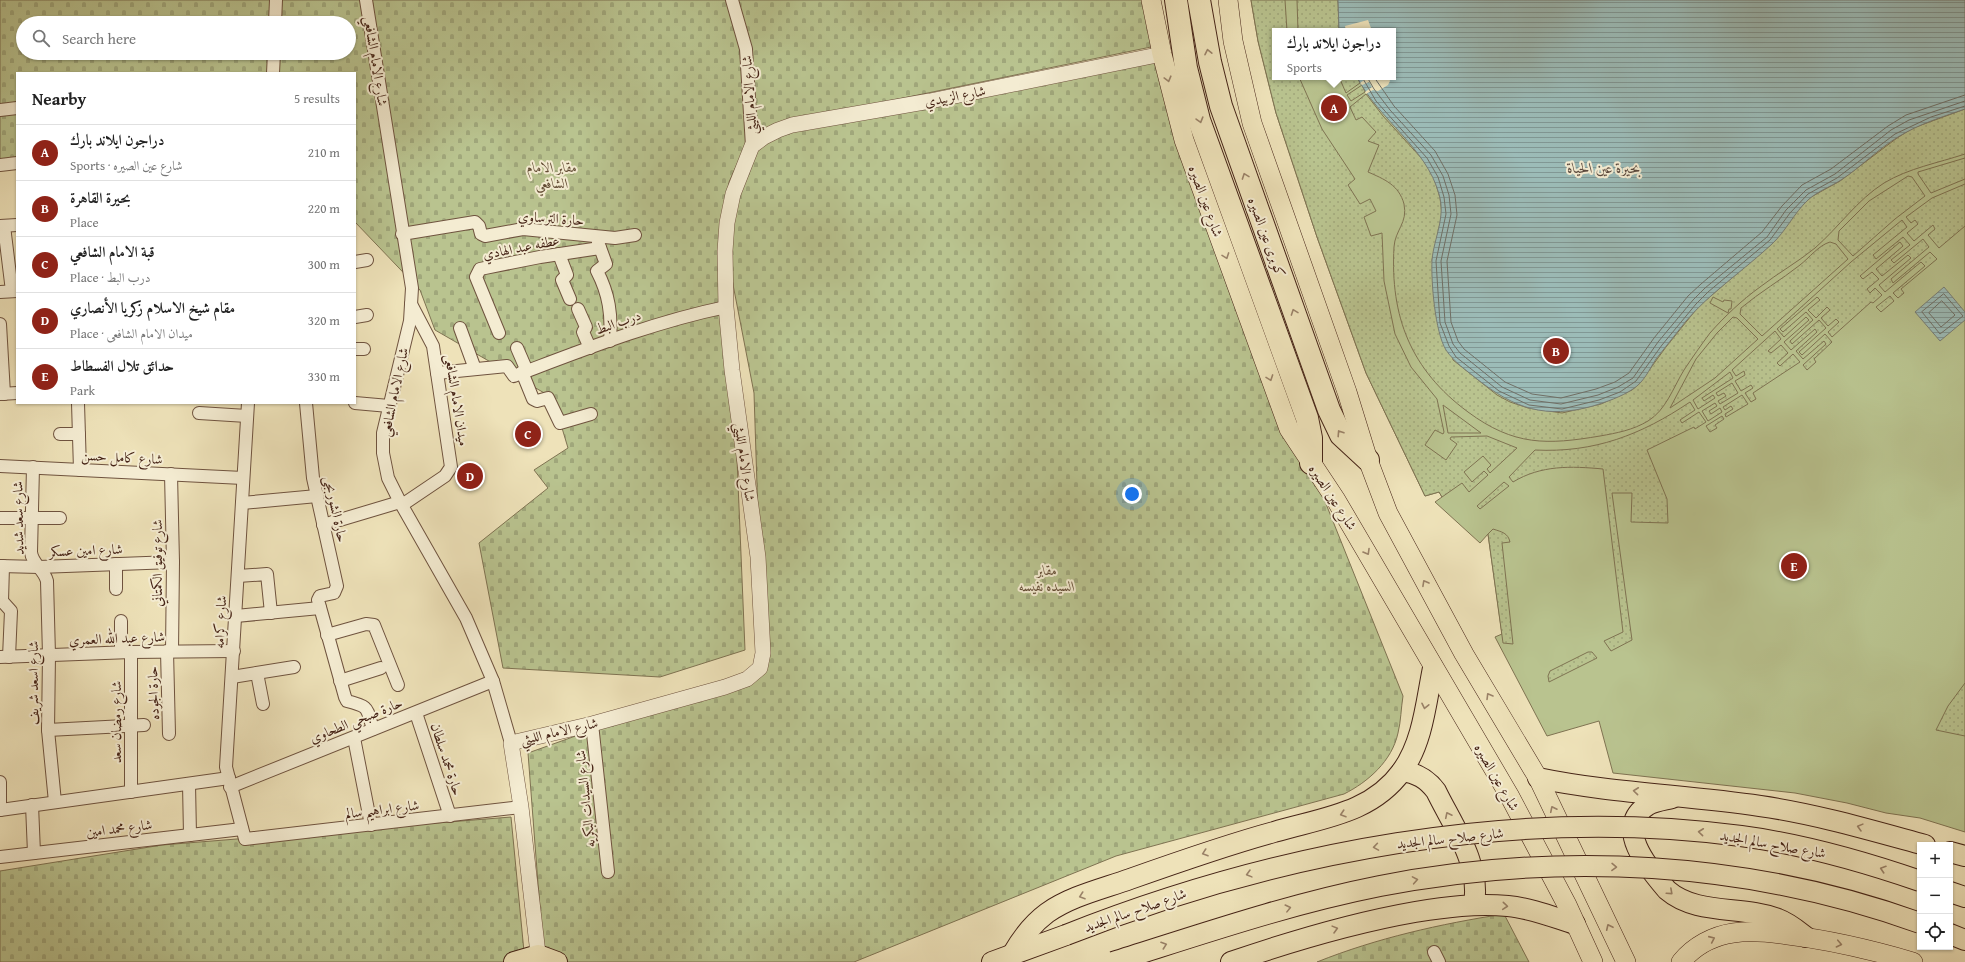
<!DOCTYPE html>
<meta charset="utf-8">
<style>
body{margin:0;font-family:"Gentium Book Plus",Amiri,serif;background:#f6f6f6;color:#222}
.controls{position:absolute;right:12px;bottom:12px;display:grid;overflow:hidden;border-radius:0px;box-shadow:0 1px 3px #0004}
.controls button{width:36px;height:36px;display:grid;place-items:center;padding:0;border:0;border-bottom:1px solid #e0e0e0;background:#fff;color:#222;font:20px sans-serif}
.you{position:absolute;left:1132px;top:494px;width:14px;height:14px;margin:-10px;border:3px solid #fff;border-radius:50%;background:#1a73e8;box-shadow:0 0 0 6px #1a73e833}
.badge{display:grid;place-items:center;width:26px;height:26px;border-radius:50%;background:#8f2418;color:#fff;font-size:13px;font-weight:700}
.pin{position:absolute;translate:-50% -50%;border:2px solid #fff;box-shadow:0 1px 4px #0006}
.popup{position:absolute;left:1272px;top:28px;width:124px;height:52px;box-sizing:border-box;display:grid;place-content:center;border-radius:0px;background:#fff;filter:drop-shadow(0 1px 3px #0005);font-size:13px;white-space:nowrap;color:#767676}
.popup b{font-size:15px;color:#222}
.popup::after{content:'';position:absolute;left:50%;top:100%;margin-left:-8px;border:8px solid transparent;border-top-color:#fff}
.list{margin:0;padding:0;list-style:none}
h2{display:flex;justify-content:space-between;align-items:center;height:52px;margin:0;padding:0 16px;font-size:17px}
h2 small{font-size:13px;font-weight:400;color:#767676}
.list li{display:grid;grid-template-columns:26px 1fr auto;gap:12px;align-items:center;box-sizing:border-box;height:56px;padding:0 16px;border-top:1px solid #e0e0e0}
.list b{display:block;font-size:15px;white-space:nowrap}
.list p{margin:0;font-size:13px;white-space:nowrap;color:#767676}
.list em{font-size:13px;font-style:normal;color:#767676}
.icon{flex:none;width:22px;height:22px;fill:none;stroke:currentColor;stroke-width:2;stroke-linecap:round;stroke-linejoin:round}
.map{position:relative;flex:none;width:1965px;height:962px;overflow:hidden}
.search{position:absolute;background:#fff;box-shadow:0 1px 3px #0004;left:16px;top:16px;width:340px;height:44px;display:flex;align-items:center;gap:10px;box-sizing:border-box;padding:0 14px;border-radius:22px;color:#767676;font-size:15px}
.panel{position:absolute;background:#fff;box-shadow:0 1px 3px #0004;left:16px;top:72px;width:340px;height:332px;border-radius:0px}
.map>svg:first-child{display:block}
.green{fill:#b9c38f;stroke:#7f7352;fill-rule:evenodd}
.cemetery{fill:url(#cemetery-stones);stroke:#7f7352;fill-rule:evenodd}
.garden{fill:url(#garden-dots);stroke:#7f7352;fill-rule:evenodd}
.water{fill:url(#water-rules);stroke:#797f77}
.pier{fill:#eee2b9}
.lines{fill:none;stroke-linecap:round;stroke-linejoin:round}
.shore{stroke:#707067;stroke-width:1}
.minor-casing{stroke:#6f533f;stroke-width:14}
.tertiary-casing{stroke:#6f533f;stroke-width:16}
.primary-casing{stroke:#452316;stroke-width:20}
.trunk-casing{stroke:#452316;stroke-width:22}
.motorway-casing{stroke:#452316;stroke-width:24}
.minor{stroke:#f4ecd2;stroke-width:12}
.tertiary{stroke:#f4ecd2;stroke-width:15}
.primary{stroke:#eee2b9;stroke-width:19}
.trunk{stroke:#eee2b9;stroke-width:20}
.motorway{stroke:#eee2b9;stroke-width:22}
.trunk-bridge-casing{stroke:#452316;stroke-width:22;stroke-linecap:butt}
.trunk-bridge{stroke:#eee2b9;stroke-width:20}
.oneway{stroke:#9a8268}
.labels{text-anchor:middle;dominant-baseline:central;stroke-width:4;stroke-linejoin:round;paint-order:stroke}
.street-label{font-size:14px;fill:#452316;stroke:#f4ecd2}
.park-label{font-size:14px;font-style:italic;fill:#624b34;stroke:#f4ecd2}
.water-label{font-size:15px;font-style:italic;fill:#5b493e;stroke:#f4ecd2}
</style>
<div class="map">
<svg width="1965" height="962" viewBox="0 0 1965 962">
<defs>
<pattern id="cemetery-stones" width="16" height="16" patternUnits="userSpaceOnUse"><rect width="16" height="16" fill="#b9c38f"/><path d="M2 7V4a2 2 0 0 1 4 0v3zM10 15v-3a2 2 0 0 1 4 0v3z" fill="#a0a77b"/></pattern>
<pattern id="garden-dots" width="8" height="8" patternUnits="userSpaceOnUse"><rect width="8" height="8" fill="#b9c38f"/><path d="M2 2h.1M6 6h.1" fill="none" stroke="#a0a77b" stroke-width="1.8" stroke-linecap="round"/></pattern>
<pattern id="water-rules" width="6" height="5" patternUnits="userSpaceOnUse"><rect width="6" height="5" fill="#9cbcb8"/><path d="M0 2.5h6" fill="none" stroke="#819895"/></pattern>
</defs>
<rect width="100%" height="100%" fill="#eee2b9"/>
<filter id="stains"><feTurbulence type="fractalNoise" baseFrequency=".005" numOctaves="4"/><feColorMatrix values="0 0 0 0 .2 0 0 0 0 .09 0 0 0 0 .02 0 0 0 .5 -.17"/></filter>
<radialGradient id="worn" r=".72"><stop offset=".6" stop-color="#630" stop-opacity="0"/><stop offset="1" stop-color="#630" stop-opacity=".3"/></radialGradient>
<path class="green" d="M1251 0H1965V832L1920 818 1886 813 1847 803 1795 793 1613 773 1599 721 1547 736 1495 637 1502 634 1488 534 1480 543 1435 502 1442 497 1439 492 1425 496 1366 373 1317 237 1276 113 1258 41ZM1275 31H1393V77H1275Z"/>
<g class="cemetery">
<path d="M0 0H1146L1151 47 777 124 744 149 729 182 718 269 735 411 745 650 660 677 503 668 479 543 548 488 534 470 568 448 553 398 435 330 420 290 355 222V73H17V164L0 165ZM23 23H349V53H23Z"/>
<path d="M1158 62 1181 142 1403 696C1401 708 1401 721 1398 733 1392 761 1368 782 1344 794L1116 856 854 962H544L528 753 763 669 754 393 730 269 732 212 759 146 779 134Z"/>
<path d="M511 817 525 962H0V871L162 845Z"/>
<path d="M1504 914 1529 962H1317C1377 938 1440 924 1504 914Z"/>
</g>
<g class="garden">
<path d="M1251 0H1285L1287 31H1275V77H1299L1322 129 1355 179 1348 185 1360 204 1370 199 1376 211 1364 217 1371 236 1382 233 1384 281 1395 334 1411 367 1437 399 1444 432 1443 434 1435 430 1425 445 1446 460 1457 444 1450 439 1451 437 1487 436 1517 448 1490 473 1487 469 1491 465 1483 456 1464 472 1472 482 1484 471 1488 475 1469 492 1462 483 1442 497 1439 492 1425 496 1366 373 1317 237 1276 113 1258 41Z"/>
<path d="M1297 0H1338L1339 31H1298Z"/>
<path d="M1339 77H1357L1360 83 1346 93Z"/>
<path d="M1362 85 1365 92 1351 101 1347 95Z"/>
<path d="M1366 94 1383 116 1424 161 1434 178 1440 198 1442 214 1432 260 1453 360 1497 395 1510 402 1528 408 1562 413 1601 404 1632 390 1639 384 1666 347 1699 306 1773 243 1793 215 1811 197 1840 181 1897 138 1913 128 1965 109V154C1938 163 1909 168 1884 183 1857 200 1839 227 1815 248 1798 262 1778 273 1760 287 1742 300 1724 317 1710 333 1701 345 1692 358 1684 370 1673 388 1666 410 1648 421 1633 430 1617 433 1600 436 1547 445 1514 446 1468 412 1411 370 1390 317 1394 247 1395 230 1408 223 1404 204 1399 185 1384 179 1368 172L1379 145 1368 141 1376 132 1362 117 1356 120 1350 107ZM1713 297 1723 302 1724 300 1732 301 1731 309H1729L1728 313 1710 303Z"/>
<path d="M1965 158V179L1931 193 1918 174V172Z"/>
<path d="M1908 176 1912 177 1925 196 1895 219 1853 256 1838 240 1839 231 1869 201Z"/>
<path d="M1965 184V226L1939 248 1928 235 1935 229 1933 225 1914 241 1907 233 1918 224 1915 220 1911 223 1906 217 1932 198Z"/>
<path d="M1902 220 1907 227 1873 255 1876 259 1903 237 1910 245 1891 260 1894 263 1923 239 1929 247 1891 279 1893 283 1930 252 1937 259 1901 289 1904 293 1898 298 1893 293 1925 266 1921 262 1885 292 1879 285 1911 258 1908 255 1882 276 1876 269 1903 246 1900 242 1860 276 1863 279 1872 272 1879 279 1867 289 1870 293 1875 288 1882 295 1873 303 1871 302 1832 337 1828 332 1839 322 1836 319 1828 326 1821 318 1830 310 1827 307 1816 318 1808 310 1820 300 1817 297 1780 329 1783 332 1806 312 1813 320 1790 341 1792 344 1819 320 1826 328 1799 352 1802 355 1825 334 1832 342 1814 359 1816 362 1807 370 1803 365 1826 344 1824 341 1803 359 1796 351 1817 332 1815 329 1791 350 1784 342 1809 320 1806 317 1784 337 1777 329 1851 262Z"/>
<path d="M1830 242 1836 244 1848 259 1762 336 1740 314 1741 308C1760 292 1781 280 1800 265 1809 258 1819 245 1830 242Z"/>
<path d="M1890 296 1894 301 1881 312 1876 307Z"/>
<path d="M1733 317 1737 318 1758 339 1715 378 1670 408 1696 359 1717 333Z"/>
<path d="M1775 331 1781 339 1768 351 1771 353 1781 345 1788 353 1777 363 1780 366 1793 354 1800 362 1753 393 1756 399 1751 402 1745 393 1753 388 1751 385 1741 391 1735 381 1745 375 1744 371 1736 376 1732 370Z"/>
<path d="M1730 372 1733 378 1702 398 1704 401 1713 395 1715 398 1698 409 1693 400Z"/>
<path d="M1732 383 1738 393 1720 404 1718 401 1726 396 1724 393 1718 396 1716 393Z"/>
<path d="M1742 395 1748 404 1726 417 1725 414 1733 409 1731 406 1725 410 1723 407Z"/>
<path d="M1690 402 1695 410 1680 420 1682 423 1699 412 1706 422 1695 429 1694 427 1647 450 1667 499 1668 523 1631 522 1632 493H1612L1632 640 1611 651 1604 641 1623 632 1603 469C1571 466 1541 465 1513 482L1509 477 1535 450C1594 453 1641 435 1690 402Z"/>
<path d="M1715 403 1717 406 1709 411 1711 414 1720 408 1722 412 1708 421 1702 411Z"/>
<path d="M1443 405 1481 433H1448Z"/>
<path d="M1722 416 1724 419 1715 425 1717 428 1710 432 1706 426Z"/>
<path d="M1504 482 1509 486 1480 509 1477 506Z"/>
<path d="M1493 529C1502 532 1508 533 1510 542L1502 543 1513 644 1503 643 1488 534Z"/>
<path d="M1588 652H1592L1597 658 1549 682 1548 676 1550 671Z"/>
<path d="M1965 683V736L1936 730 1948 706Z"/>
</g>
<g class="water">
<path d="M1338 0H1965V109C1942 117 1919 124 1898 137 1878 149 1861 167 1841 180 1830 187 1818 191 1808 200 1794 213 1786 231 1772 244 1743 271 1711 292 1686 321 1676 334 1666 346 1656 359 1649 370 1644 382 1633 389 1621 397 1606 402 1593 406 1546 419 1515 409 1477 379 1466 370 1454 362 1446 350 1435 332 1431 282 1432 260 1434 238 1446 217 1439 194 1426 147 1379 120 1357 77H1393V31H1339Z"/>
<path d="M1944 287 1965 312V320L1940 341 1915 312Z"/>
</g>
<g class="pier">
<path d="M1368 20 1372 31H1346L1345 26Z"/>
<path d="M1368 77H1388L1390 81 1388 85 1378 91 1373 90 1366 94 1365 92 1372 87 1369 82 1362 85 1360 83Z"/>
</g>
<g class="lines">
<g class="shore">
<path d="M1362 77 1376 101 1427 158 1438 177 1444 197 1446 214 1436 261 1440 323 1449 346 1456 357 1499 391 1529 405 1562 409 1599 400 1620 392 1636 381 1662 345 1696 304 1708 292 1770 240 1790 213 1808 194 1837 178 1895 134 1931 117 1965 106"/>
<path d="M1367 77 1374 89 1390 110 1431 155 1443 176 1449 195 1451 214 1441 261 1445 322 1453 344 1460 353 1502 387 1530 400 1561 404 1598 395 1618 387 1633 378 1658 342 1693 300 1705 288 1767 237 1786 210 1806 190 1835 174 1891 130 1909 120 1965 101"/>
<path d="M1374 77 1394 106 1435 151 1448 174 1455 195 1457 215 1447 261 1451 322 1458 341 1464 349 1505 382 1532 394 1561 398 1596 389 1615 382 1629 373 1654 338 1688 296 1701 284 1762 232 1782 206 1802 185 1831 169 1888 126 1906 115 1965 95"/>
<path d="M1944 294 1963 316 1940 334 1922 312Z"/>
<path d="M1942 301 1955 315 1941 327 1929 313Z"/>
</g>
<defs>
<g id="minor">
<path d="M366 0 412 288 410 321 383 433V453L388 478 400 502 466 618 493 681 511 743"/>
<path d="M732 0 746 49 752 146"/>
<path d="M275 23 276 0"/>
<path d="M273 73 274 53"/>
<path d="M0 110 17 108"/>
<path d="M0 165 17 163"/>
<path d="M0 226 17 225"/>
<path d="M4 226 12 291"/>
<path d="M402 234 475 222 479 226 481 234 485 236 523 229 615 238 635 235"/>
<path d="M598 242 606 264 597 271C609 294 612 315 610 341"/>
<path d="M559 254 567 275 562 280 570 299"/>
<path d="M355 262 367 260"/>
<path d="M0 292 17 291"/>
<path d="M578 309 586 327 583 332 590 348"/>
<path d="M355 317 367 315"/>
<path d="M0 324 4 394"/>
<path d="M460 328 475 369"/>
<path d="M499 333 476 277 480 269 540 257 600 248"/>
<path d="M517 348 527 371"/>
<path d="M355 349H364"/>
<path d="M522 372 533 399 537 401 548 398 560 423 591 414"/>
<path d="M437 373 507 366 514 376C583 350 653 322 726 307"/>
<path d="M0 394 17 393"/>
<path d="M78 403 80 470"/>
<path d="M248 403 226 767 245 839 521 807"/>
<path d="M306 403 313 478 337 586 334 593 320 596 318 600 345 697 347 701C370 707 366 707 373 729"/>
<path d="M355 403 389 406"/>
<path d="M199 413 247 416"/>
<path d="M60 434H79"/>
<path d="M0 466 243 478"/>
<path d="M33 467 31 552C32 564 44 569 47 581L49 655 48 730 55 802"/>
<path d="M171 474 173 562 172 651"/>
<path d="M242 503 317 496"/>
<path d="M402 505 445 476 451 467 433 346 411 304"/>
<path d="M0 518H60"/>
<path d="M323 525 400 502"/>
<path d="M116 564V589"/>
<path d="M0 566 39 567 173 562"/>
<path d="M3 566 2 601 11 611 9 657"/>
<path d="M238 576 267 574 271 613"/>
<path d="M236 616 320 608"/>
<path d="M121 621V652"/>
<path d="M327 635 366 624 374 625 398 685"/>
<path d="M167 651 169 734"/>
<path d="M131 652V792"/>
<path d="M0 657 131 652 234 651"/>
<path d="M257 673 263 704"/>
<path d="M232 677 294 667"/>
<path d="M340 681 381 668"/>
<path d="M416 713 450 816"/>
<path d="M592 724 608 872"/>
<path d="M48 730 144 725"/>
<path d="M354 738 371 825"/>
<path d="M0 782V810"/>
<path d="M189 784 190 835"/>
<path d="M230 787 493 681"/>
<path d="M32 805 34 853"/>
<path d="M0 810 229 778"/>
<path d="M0 857 242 829"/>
<path d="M1434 952 1439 962"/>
</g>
<path id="tertiary" d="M539 962 521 807 511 743 592 724 725 687 747 679 760 668 763 653 758 557 732 370 726 307 725 251 727 223 733 194 752 146 764 137 778 130 792 125 930 101 1162 54"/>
<g id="primary">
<path d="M1151 0 1162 54 1184 140 1289 429 1336 500 1509 795 1567 905 1593 962"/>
<path d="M1228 0 1233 41 1252 123 1347 392 1368 460 1388 513 1464 654 1538 778 1626 962"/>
<path d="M1681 962C1694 946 1713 936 1733 933 1751 930 1769 932 1788 935 1830 940 1872 950 1913 962"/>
</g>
<g id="trunk">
<path d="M1402 771C1417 773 1427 779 1436 791 1453 826 1481 864 1474 904"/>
<path d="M1538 778C1610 793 1686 795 1760 806 1816 814 1870 830 1925 845"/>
<path d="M1672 798C1664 800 1655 801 1648 805 1612 827 1650 870 1667 890 1697 916 1743 905 1778 919 1789 923 1797 930 1806 937"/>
<path d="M1950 852 1965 856"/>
<path d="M1950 892 1965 897"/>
<path d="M1950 934 1965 940"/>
<path d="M1012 955C1021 939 1032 924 1047 913 1071 896 1102 889 1130 879 1178 862 1226 845 1274 832 1321 818 1371 814 1402 771 1423 742 1426 702 1433 668"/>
<path d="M514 962 538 955 557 962"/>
<path d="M992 962 1066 935"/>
<path d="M1231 962C1292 941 1352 923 1415 912 1446 907 1476 903 1508 906 1531 908 1553 917 1575 924"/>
</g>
<g id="motorway">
<path d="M1176 0 1186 68 1199 120 1307 418 1311 438V463"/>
<path d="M1199 0 1210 62 1221 106 1329 410 1341 435 1368 460"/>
</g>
</defs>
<use href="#minor" class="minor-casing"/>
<use href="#tertiary" class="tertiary-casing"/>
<use href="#primary" class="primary-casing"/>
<use href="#trunk" class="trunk-casing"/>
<use href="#motorway" class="motorway-casing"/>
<use href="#minor" class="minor"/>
<use href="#tertiary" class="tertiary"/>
<use href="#primary" class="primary"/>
<use href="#trunk" class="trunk"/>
<use href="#motorway" class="motorway"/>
<defs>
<g id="trunk-bridge">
<path d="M1066 935C1275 852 1516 806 1741 836 1802 844 1862 861 1920 881"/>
<path d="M1113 962C1202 934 1289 904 1380 886 1559 851 1748 861 1920 923"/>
</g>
</defs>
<use href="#trunk-bridge" class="trunk-bridge-casing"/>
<use href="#trunk-bridge" class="trunk-bridge"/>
</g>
<defs><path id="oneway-chevron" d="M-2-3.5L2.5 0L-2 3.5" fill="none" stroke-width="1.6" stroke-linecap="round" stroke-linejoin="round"/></defs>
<g class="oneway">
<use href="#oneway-chevron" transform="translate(1208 52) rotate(-102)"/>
<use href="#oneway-chevron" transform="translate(1168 79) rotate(75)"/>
<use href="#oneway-chevron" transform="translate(1200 120) rotate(74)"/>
<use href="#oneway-chevron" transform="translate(1245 176) rotate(-110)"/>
<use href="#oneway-chevron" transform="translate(1226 256) rotate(70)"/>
<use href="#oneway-chevron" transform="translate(1294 312) rotate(-110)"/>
<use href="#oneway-chevron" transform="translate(1270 378) rotate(70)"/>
<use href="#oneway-chevron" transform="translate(1340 433) rotate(-123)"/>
<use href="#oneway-chevron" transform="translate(1367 552) rotate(60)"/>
<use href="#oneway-chevron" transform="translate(1425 583) rotate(-119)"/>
<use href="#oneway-chevron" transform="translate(1489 696) rotate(-121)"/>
<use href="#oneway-chevron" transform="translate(1425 706) rotate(102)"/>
<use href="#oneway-chevron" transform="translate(1636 791) rotate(-174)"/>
<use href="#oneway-chevron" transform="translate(1553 809) rotate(-116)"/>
<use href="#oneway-chevron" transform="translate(1343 814) rotate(162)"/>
<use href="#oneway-chevron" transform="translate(1448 815) rotate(-116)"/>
<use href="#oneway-chevron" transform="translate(1860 827) rotate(-165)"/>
<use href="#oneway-chevron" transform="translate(1701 832) rotate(-174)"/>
<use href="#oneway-chevron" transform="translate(1376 847) rotate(171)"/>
<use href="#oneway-chevron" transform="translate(1205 853) rotate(161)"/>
<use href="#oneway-chevron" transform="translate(1614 867) rotate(1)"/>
<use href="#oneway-chevron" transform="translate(1883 869) rotate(-162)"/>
<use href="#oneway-chevron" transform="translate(1249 874) rotate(165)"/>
<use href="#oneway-chevron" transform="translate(1415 880) rotate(-10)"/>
<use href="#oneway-chevron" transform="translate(1670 892) rotate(42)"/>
<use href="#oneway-chevron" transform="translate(1082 896) rotate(161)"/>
<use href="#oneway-chevron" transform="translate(1505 906) rotate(5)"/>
<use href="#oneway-chevron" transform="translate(1288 908) rotate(-14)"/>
<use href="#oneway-chevron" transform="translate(1609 927) rotate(-115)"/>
<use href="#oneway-chevron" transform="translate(1335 929) rotate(-15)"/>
<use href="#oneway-chevron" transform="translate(1712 939) rotate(-24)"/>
<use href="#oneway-chevron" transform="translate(1839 944) rotate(12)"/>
<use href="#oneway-chevron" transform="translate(1164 945) rotate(-19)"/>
</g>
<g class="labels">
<g class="street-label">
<text transform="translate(376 61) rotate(81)">شارع الامام الشافعي</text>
<text transform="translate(749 95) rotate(-94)">شارع الامام الليثي</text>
<text transform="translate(955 96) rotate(-11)">شارع الزبيدي</text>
<text transform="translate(1206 201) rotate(70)">شارع عين الصيره</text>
<text transform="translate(551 218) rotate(4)">حارة الترساوي</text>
<text transform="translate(1267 237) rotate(70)">كوبرى عين الصيره</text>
<text transform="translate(521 247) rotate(-11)">عطفه عبد الهادي</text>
<text transform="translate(618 322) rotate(-19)">درب البط</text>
<text transform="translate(394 392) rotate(-78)">شارع الامام الشافعي</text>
<text transform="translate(457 400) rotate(81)">ميدان الامام الشافعى</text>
<text transform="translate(122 457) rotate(3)">شارع كامل حسن</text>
<text transform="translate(745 462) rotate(82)">شارع الامام الليثي</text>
<text transform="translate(1333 497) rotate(57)">شارع عين الصيره</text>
<text transform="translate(336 509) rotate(78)">حارة الشوربجى</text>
<text transform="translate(18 518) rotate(-91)">شارع سعد شديد</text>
<text transform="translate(86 550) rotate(-2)">شارع امين عسكر</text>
<text transform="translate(157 563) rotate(-90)">شارع توفيق الكمتاني</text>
<text transform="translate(220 622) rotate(-87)">شارع كرامه</text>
<text transform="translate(117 638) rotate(-2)">شارع عبد الله العمري</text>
<text transform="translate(33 683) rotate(-90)">شارع اسعد شريف</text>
<text transform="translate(153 693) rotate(-92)">حارة الجوده</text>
<text transform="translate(356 720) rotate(-22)">حارة صبحي الطحاوي</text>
<text transform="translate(116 722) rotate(-90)">شارع رمضان سعد</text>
<text transform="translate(559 731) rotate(-13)">شارع الامام الليثي</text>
<text transform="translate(447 759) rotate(72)">حارة محمد سلطان</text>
<text transform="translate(1497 777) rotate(60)">شارع عين الصيره</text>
<text transform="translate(585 799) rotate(-96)">شارع السيدات البكريه</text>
<text transform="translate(382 809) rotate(-7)">شارع ابراهيم سالم</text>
<text transform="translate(119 828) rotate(-7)">شارع محمد امين</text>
<text transform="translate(1450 838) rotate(-6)">شارع صلاح سالم الجديد</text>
<text transform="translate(1773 844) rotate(10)">شارع صلاح سالم الجديد</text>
<text transform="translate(1135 910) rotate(-19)">شارع صلاح سالم الجديد</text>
</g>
<g class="park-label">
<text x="552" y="167">مقابر الامام<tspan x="552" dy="16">الشافعي</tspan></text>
<text x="1047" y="570">مقابر<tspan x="1047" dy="16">السيده نفيسه</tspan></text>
</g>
<g class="water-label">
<text x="1604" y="167">بحيرة عين الحياة</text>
</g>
</g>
<rect width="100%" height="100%" filter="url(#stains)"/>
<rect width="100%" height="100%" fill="url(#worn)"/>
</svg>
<div class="controls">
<button>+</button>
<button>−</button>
<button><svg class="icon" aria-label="locate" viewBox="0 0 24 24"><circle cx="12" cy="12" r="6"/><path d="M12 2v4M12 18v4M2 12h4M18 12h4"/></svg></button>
</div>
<div class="you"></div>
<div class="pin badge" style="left:1334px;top:108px">A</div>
<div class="popup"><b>دراجون ايلاند بارك</b>Sports</div>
<div class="pin badge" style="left:1556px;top:351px">B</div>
<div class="pin badge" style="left:528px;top:434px">C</div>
<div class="pin badge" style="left:470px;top:476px">D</div>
<div class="pin badge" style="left:1794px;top:566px">E</div>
<div class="search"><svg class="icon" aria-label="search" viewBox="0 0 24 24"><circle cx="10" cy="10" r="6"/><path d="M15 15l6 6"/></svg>Search here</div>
<section class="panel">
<h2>Nearby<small>5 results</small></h2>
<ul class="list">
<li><span class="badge">A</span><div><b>دراجون ايلاند بارك</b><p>Sports · شارع عين الصيره</p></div><em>210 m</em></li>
<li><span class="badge">B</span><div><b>بحيرة القاهرة</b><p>Place</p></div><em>220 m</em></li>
<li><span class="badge">C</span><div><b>قبة الامام الشافعي</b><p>Place · درب البط</p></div><em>300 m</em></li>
<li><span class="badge">D</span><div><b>مقام شيخ الاسلام زكريا الأنصاري</b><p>Place · ميدان الامام الشافعى</p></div><em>320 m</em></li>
<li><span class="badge">E</span><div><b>حدائق تلال الفسطاط</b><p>Park</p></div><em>330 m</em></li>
</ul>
</section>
</div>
